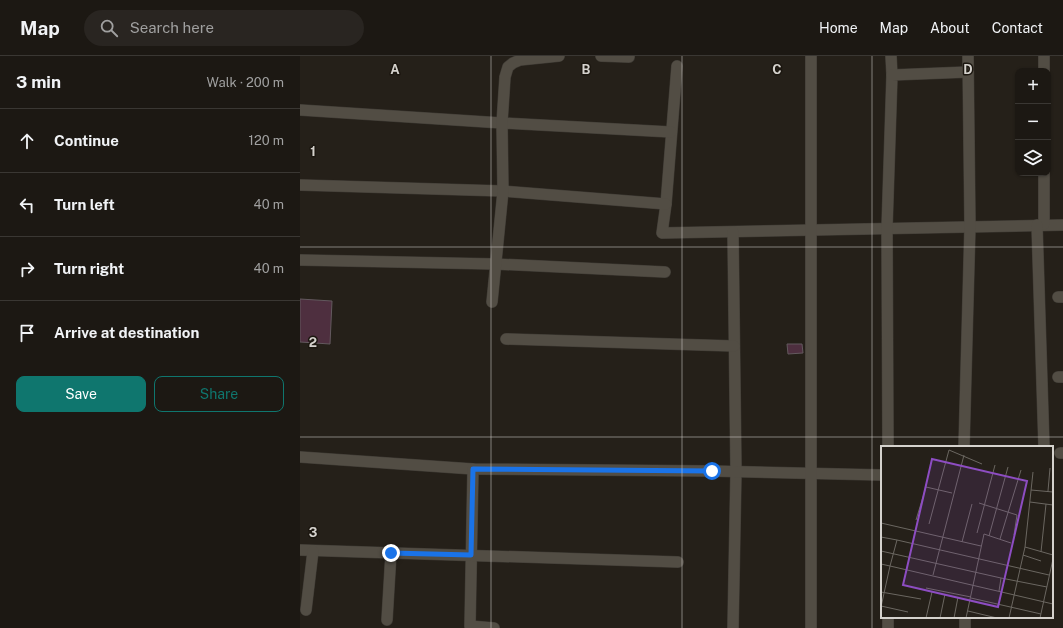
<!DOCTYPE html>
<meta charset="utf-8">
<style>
body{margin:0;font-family:"Public Sans",sans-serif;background:#292521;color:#f1f3f6}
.controls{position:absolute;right:12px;top:12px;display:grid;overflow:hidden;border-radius:8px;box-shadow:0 1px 3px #0004}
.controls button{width:36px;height:36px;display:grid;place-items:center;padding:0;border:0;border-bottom:1px solid #3a3733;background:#1c1813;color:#f1f3f6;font:20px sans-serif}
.stop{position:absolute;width:12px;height:12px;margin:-9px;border:3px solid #1a73e8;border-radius:50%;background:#fff}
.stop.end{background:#1a73e8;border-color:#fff;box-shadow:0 1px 4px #0008}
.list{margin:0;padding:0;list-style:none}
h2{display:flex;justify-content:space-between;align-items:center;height:52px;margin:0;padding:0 16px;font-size:17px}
h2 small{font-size:13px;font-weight:400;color:#a0a0a0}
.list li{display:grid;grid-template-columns:26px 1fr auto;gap:12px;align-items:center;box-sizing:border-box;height:64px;padding:0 16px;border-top:1px solid #3a3733}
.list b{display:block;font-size:15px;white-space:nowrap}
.list em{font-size:13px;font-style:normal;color:#a0a0a0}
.actions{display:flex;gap:8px;padding:12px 16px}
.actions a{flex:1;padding:9px 0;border:1px solid #0f766e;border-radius:8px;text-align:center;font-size:14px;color:#0f766e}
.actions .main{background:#0f766e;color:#fff}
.icon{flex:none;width:22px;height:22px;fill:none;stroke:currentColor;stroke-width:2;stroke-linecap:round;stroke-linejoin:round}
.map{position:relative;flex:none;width:763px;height:572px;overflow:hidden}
header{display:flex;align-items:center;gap:24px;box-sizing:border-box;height:56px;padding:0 20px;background:#1c1813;border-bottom:1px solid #3a3733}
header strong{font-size:19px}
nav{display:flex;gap:22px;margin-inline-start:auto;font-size:14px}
.search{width:280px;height:36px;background:#292521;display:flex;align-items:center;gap:10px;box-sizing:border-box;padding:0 14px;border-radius:22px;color:#a0a0a0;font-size:15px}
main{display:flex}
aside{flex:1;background:#1c1813}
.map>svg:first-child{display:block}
.building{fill:#4e2f3f;stroke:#63595e}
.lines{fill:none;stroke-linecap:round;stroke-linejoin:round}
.minor-casing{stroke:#3e3a34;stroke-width:12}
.minor{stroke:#524d44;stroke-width:11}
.route{stroke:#1a73e8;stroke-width:5}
.grid{fill:none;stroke:#d5d2cd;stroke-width:1;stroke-opacity:0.55}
.inset-road{fill:none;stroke:#6b6761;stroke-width:1}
.view{fill:#8d4dc2;fill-opacity:0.15;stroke:#8d4dc2;stroke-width:2}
.inset-edge{fill:none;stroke:#d5d2cd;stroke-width:2}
.grid-label{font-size:13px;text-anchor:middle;font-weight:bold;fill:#d5d2cd;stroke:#1c1710;stroke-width:3;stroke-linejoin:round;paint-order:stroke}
</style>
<header>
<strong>Map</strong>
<div class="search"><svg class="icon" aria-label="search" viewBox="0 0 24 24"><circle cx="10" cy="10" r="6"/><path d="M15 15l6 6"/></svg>Search here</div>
<nav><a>Home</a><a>Map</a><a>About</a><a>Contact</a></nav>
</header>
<main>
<aside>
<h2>3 min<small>Walk · 200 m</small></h2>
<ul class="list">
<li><svg class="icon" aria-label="ahead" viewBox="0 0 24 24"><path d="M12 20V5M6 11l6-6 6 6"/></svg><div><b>Continue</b></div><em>120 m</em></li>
<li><svg class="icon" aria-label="left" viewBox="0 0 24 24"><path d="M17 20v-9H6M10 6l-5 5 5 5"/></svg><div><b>Turn left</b></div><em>40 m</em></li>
<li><svg class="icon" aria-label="right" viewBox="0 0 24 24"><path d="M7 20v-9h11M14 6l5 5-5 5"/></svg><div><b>Turn right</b></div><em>40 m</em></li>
<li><svg class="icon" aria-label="arrive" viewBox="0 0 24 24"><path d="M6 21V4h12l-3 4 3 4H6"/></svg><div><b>Arrive at destination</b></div></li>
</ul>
<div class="actions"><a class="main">Save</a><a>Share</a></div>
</aside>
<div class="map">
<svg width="763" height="572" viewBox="0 0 763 572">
<rect width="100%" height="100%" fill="#252019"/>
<g class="building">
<path d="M0 243 32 245 30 288 0 286Z"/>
<path d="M487 288H502L503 297 488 298Z"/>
</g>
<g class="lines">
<defs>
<g id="minor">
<path d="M301 0 329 1"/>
<path d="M591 0 592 19"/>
<path d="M377 10 366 148 362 177 763 169"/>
<path d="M744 15V0"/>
<path d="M0 54 202 67 371 76"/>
<path d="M0 129 203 135 366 148"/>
<path d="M744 168V117"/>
<path d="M737 169 744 391"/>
<path d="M433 176 436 415 433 572"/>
<path d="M0 204 195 208 365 216"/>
<path d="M758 241H763"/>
<path d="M192 246 203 135 202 67 205 21 208 11 213 7 220 4 259 0"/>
<path d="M206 283 434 290"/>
<path d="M758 321H763"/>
<path d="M588 391 587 172 592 19 668 16"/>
<path d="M664 391 670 170 668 0"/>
<path d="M760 397H763"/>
<path d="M0 401 173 413 412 415 582 419"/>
<path d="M173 413 170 570 194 572"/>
<path d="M0 494 378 506"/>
<path d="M6 554 13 495"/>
<path d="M588 561V572"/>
<path d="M665 561V572"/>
<path d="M87 564 91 497"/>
<path d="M511 572V0"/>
</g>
</defs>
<use href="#minor" class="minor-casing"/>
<use href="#minor" class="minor"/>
</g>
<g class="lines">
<path class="route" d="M91 497 171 499 173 413 412 415"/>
</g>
<path class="grid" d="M191 0V572M382 0V572M572 0V572M0 191H763M0 381H763"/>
<g transform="translate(581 390)">
<rect width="172" height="172" fill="#252019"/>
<path class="inset-road" d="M150 44 172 46M167 45 169 22M149 56 172 59M98 57 136 69 133 89M35 74 45 41 71 47M0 77 100 100M48 78 68 4 101 18M96 87 114 19M108 90 127 21M0 91 16 94 9 120 0 118M119 93 140 24M16 94 168 129M81 96 91 58M144 101 172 109M0 105 120 132 118 145M160 106 165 58M142 109 160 115M52 129 83 9M120 132 166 141M45 142 90 151M0 146 40 153M90 152 160 168M0 160 27 166M0 161 9 120 172 158M87 165 116 172M45 172 51 146M59 172 64 148M73 172 77 151M85 172 103 88 130 97M128 172 144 101 152 26M159 172 172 113"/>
<path class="view" d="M51 13 146 35 117 161 22 139Z"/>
<rect width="172" height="172" class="inset-edge"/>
</g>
<g class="grid-label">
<text x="95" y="18">A</text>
<text x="286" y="18">B</text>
<text x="477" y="18">C</text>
<text x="668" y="18">D</text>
<text x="13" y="100">1</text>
<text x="13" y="291">2</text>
<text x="13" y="481">3</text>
</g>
</svg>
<div class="controls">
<button>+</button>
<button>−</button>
<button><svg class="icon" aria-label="layers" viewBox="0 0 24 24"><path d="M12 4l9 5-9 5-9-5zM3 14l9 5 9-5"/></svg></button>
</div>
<div class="stop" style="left:412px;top:415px"></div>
<div class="stop end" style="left:91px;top:497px"></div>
</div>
</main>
